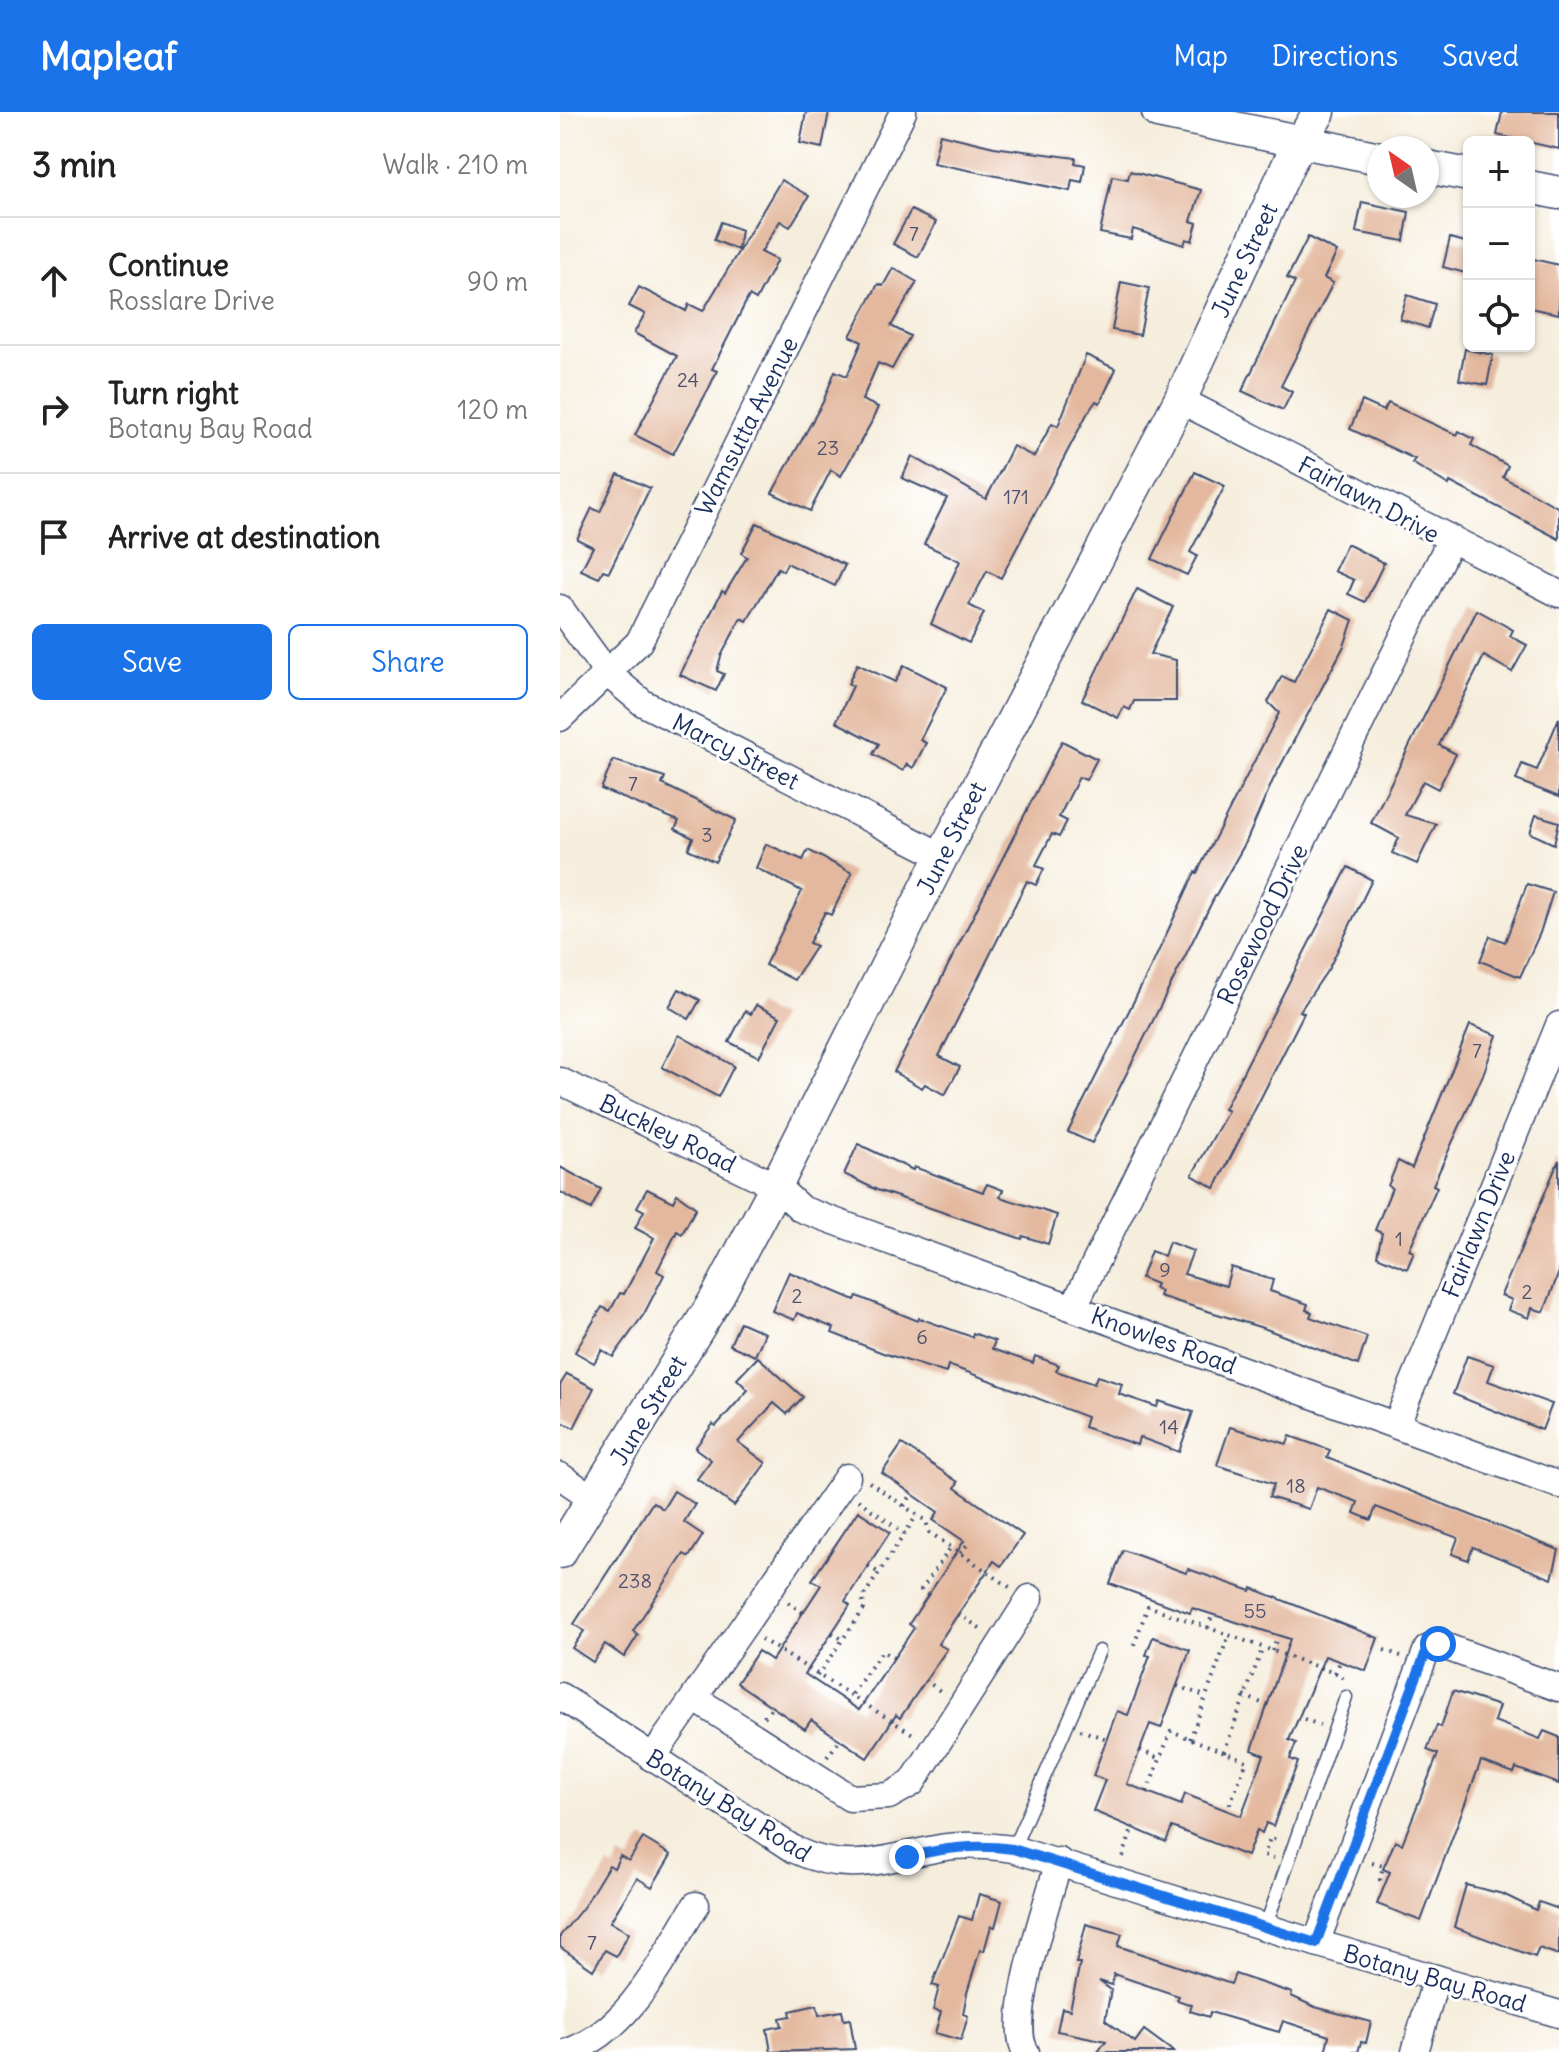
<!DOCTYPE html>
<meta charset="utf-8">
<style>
body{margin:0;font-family:Delius,sans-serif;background:#f6f6f6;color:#222}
.controls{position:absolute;right:24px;top:24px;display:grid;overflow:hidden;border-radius:12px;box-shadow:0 2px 6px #0004}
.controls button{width:72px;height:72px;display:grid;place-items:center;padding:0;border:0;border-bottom:2px solid #e0e0e0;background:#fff;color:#222;font:40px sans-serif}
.compass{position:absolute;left:807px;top:24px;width:72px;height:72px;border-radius:50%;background:#fff;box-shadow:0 2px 6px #0004;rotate:326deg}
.stop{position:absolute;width:24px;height:24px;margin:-18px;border:6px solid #1a73e8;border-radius:50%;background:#fff}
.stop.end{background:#1a73e8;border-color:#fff;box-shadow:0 2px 8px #0008}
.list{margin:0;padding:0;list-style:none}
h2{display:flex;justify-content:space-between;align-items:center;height:104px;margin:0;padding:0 32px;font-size:34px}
h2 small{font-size:26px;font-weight:400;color:#767676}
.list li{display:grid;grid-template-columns:52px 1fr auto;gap:24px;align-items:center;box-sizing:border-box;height:128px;padding:0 32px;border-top:2px solid #e0e0e0}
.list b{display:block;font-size:30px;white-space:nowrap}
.list p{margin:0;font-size:26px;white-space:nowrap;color:#767676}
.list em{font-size:26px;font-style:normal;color:#767676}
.actions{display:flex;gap:16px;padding:24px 32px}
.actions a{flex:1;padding:18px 0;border:2px solid #1a73e8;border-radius:12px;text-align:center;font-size:28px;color:#1a73e8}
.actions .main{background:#1a73e8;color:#fff}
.icon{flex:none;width:44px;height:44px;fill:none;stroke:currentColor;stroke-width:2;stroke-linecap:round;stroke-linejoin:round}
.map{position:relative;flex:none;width:999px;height:1940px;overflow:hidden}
header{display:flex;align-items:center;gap:48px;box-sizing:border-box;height:112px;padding:0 40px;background:#1a73e8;color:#fff}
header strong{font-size:38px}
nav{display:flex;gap:44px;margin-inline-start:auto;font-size:28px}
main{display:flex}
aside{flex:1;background:#fff}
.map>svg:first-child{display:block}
.building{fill:#e3b89e}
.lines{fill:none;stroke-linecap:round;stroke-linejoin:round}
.service-casing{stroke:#3c4c71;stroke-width:15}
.minor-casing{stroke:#3c4c71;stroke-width:29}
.tertiary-casing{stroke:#3c4c71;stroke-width:35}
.path{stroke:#3c4c71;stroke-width:4;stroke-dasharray:2 6;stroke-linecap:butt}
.service{stroke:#fff;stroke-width:12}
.minor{stroke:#fff;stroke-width:26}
.tertiary{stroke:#fff;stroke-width:32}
.route{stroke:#1a73e8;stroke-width:10}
.labels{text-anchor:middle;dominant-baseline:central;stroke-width:6;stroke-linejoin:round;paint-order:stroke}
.number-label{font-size:20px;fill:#4d516e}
.street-label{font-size:24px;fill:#1b2f5e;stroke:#fff}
</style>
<header>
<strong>Mapleaf</strong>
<nav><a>Map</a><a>Directions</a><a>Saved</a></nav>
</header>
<main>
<aside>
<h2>3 min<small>Walk · 210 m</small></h2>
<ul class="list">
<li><svg class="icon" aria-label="ahead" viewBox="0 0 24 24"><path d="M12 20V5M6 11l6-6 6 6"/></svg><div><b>Continue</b><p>Rosslare Drive</p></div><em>90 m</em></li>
<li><svg class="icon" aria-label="right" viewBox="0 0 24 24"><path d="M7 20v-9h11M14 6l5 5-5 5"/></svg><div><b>Turn right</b><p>Botany Bay Road</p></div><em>120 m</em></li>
<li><svg class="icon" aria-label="arrive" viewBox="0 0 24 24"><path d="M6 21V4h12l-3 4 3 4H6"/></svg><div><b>Arrive at destination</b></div></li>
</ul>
<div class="actions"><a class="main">Save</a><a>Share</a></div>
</aside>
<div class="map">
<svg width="999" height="1940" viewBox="0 0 999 1940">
<rect width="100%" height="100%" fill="#fff"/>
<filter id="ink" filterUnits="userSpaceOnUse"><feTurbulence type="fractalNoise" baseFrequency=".0125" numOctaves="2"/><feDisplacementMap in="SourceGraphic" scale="16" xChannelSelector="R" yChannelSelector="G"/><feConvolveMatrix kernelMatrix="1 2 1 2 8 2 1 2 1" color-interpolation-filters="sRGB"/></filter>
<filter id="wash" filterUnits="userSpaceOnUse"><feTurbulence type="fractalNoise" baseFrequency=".006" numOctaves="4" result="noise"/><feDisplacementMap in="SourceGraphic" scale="32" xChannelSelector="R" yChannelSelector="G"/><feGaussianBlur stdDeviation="1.8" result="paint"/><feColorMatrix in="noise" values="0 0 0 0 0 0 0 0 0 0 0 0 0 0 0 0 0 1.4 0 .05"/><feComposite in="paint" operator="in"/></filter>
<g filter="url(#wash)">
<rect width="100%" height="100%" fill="#f6eedd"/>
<g id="blocks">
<g class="building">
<path d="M246 0H269L262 36 240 31Z"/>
<path d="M942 0H999V37L937 23Z"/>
<path d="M380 22 434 35 516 46 515 51 525 53 522 70 512 68 510 79 373 51Z"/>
<path d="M570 59 641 78 631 109 637 111 632 129 626 127 624 133 573 117 571 127 540 121 552 64 568 67Z"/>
<path d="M221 68 249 84 230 115 220 109 201 140 217 148 196 188 189 184 152 257 157 259 149 276 113 342 75 323 117 244 74 221 85 202 69 194 79 175 126 199 129 192 143 199Z"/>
<path d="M802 90 849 100 844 129 796 120Z"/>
<path d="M351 98 376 110 358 145 333 132Z"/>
<path d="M161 110 181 118 178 138 154 128Z"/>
<path d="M748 125 777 140 764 166 773 171 721 274 732 280 723 298 682 279 735 170 727 166Z"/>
<path d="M890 126 909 131V162L883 155Z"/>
<path d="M969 146 999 153V202L969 196Z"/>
<path d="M333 156 357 170 331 214 350 224 332 257 318 251 302 288 318 295 311 311 281 364 271 358 250 399 212 381 263 290 275 259 287 264 302 230 290 224 318 172 323 174Z"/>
<path d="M561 170 589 176 580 223 552 218Z"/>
<path d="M847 183 875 192 868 216 840 207Z"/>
<path d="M905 237 933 243 927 273 899 268Z"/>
<path d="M526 243 556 257 540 291 536 289 527 302 441 466 427 459 409 493 424 501 409 531 371 512 400 449 364 432 387 386 342 366 352 344 426 387 453 334 474 345 492 311 498 314Z"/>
<path d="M802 289 824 299 828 291 897 323 899 319 914 327 911 333 948 354 943 365 999 396V427L890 370 889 373 852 351 855 347 790 317Z"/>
<path d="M635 360 665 374 630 440 637 444 627 463 592 447Z"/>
<path d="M58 362 90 376 49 460 43 458 39 466 21 458 33 435 17 427 32 396 40 400Z"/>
<path d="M197 411 285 453 275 474 227 451 223 459 218 456 187 509 181 506 161 544 157 559 164 562 156 579 120 563 162 479 165 481 187 445 181 441Z"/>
<path d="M787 432 824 451 805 490 788 482 794 468 774 459Z"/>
<path d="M577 477 613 495 590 542 616 548V589H574L570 598 564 595 558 606 522 588Z"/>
<path d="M771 497 793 508 784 534 713 668 686 730 653 788 532 1031 508 1020 593 851 635 760 637 761 719 601 708 590 722 564 734 570Z"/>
<path d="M917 498 953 518 950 524 967 533 952 560 924 544 879 633 896 642 878 677 863 669 845 703 876 712 857 752 832 741 839 726 811 711Z"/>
<path d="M297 552 335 570 344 553 387 575 360 628 366 631 353 656 347 652 343 659 313 642 319 632 276 610 293 574 288 572Z"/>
<path d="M999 606V685L956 668 962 652 977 658Z"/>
<path d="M502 629 537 647 526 668 519 665 499 705 507 709 499 725 492 722 476 753 484 757 476 773 467 769 379 944 400 955 385 983 365 972 362 976 334 960Z"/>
<path d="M53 648 105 665 102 672 176 708 155 750 128 737 133 726 115 717 119 709 41 677Z"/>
<path d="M976 703 999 710 994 732 970 721Z"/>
<path d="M206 732 243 748 248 738 292 761 271 803 265 800 249 831 256 834 234 868 205 853 242 779 196 756Z"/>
<path d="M788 755 812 768 769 856 740 899 744 901 655 1076 632 1063 668 999 664 997Z"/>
<path d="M967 772 993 780 980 821 960 865 920 849 930 824 945 830Z"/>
<path d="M119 877 140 888 129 907 109 895Z"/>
<path d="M196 893 220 905 199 945 169 930 185 899 191 902Z"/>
<path d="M910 913 937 923 923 963 873 1073 877 1075 849 1138 854 1140 847 1157 817 1144 822 1121 815 1118 832 1076 828 1074 838 1049 852 1056Z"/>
<path d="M119 923 174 954 158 985 102 955Z"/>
<path d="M298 1032 353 1058 354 1055 423 1080 427 1072 443 1078 440 1085 497 1103 488 1132 463 1124 462 1127 317 1078 284 1062Z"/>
<path d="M999 1048V1160L984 1200 972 1196 969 1206 948 1198 952 1188 941 1183Z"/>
<path d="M0 1055 41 1077 31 1097 0 1080Z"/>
<path d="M87 1077 113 1090 117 1082 136 1096 122 1122 117 1119 97 1159 104 1163 84 1202 53 1245 42 1238 34 1251 15 1240 42 1195 50 1199 60 1181 64 1182 94 1126 75 1116 84 1099 77 1095Z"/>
<path d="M609 1130 633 1139 624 1162 666 1174 671 1155 713 1168 710 1179 748 1192 746 1198 752 1200 750 1205 807 1225 798 1253 706 1217 599 1184 601 1179 594 1176 596 1172 581 1166 591 1139 604 1144Z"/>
<path d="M229 1160 295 1188 297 1184 358 1209 359 1206 412 1225 413 1221 435 1229 432 1237 473 1251 475 1244 499 1253 496 1259 534 1272 537 1264 562 1272 559 1282 597 1295 599 1289 633 1300 619 1340 579 1325 577 1333 524 1315 527 1305 437 1271 388 1253 386 1261 323 1241 272 1221 274 1216 237 1201 234 1208 212 1199Z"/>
<path d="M180 1210 205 1221 195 1244 170 1233Z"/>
<path d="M907 1244 934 1253 928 1269 992 1292 982 1318 893 1282Z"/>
<path d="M198 1245 243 1285 227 1302 214 1291 178 1330 206 1351 174 1394 137 1367 151 1348 135 1336 153 1312 156 1314 188 1278 177 1267Z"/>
<path d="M7 1262 34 1276 14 1316 0 1309V1273Z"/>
<path d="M670 1315 727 1332 730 1324 770 1338 767 1346 999 1438 992 1467 913 1435 908 1448 892 1442 898 1426 816 1395 811 1408 794 1401 798 1390 757 1375 749 1397 709 1385 714 1372 657 1353Z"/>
<path d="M342 1332 398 1370 395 1376 463 1423 441 1454 434 1449 378 1532 387 1537 340 1606 336 1603 307 1646 251 1608 245 1617 177 1571 198 1539 212 1548 261 1473 252 1468 298 1399 330 1420 285 1489 290 1493 245 1562 299 1598 354 1516 349 1512 404 1429 373 1408 378 1400 322 1361Z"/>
<path d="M114 1379 135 1392 124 1410 143 1423 129 1445 124 1442 73 1519 78 1523 64 1545 45 1532 33 1550 12 1536 24 1519 14 1512 93 1390 103 1397Z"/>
<path d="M563 1438 626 1461 628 1457 691 1479 692 1476 818 1526 806 1559 765 1544 729 1628 736 1631 730 1647 738 1650 713 1714 706 1711 702 1721 697 1718 687 1744 612 1715 606 1730 533 1699 545 1668 533 1664 557 1599 568 1603 590 1544 586 1543 593 1525 630 1538 601 1616 590 1612 567 1672 621 1693 625 1682 681 1704 704 1643 692 1638 730 1527 632 1496 630 1501 550 1472Z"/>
<path d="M893 1579 939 1594 934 1609 980 1627 984 1619 999 1625V1672L956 1656 954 1661 921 1649 861 1809 817 1792 830 1760 823 1757 835 1729 842 1732 878 1642 867 1638 877 1613 881 1615Z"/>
<path d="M83 1726 111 1743 92 1775 77 1766 50 1810 69 1821 56 1844 45 1838 33 1858 0 1835V1824L24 1794 49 1753 54 1756 60 1744 69 1749Z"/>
<path d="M906 1773 943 1782 976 1798 979 1790 999 1797V1843L979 1836 975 1845 894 1815Z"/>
<path d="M419 1782 442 1789 435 1815 431 1814 424 1839 420 1838 407 1881 403 1902 408 1904 401 1928 375 1921 381 1900 373 1898 379 1875 372 1873 399 1804 412 1808Z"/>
<path d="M526 1812 562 1822 558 1834 671 1872 675 1862 732 1881 731 1884 755 1895 811 1910 806 1931 801 1930 798 1940H765L769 1924 723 1909 719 1920 650 1900 649 1905 630 1899 632 1893 617 1888 619 1884 554 1862 552 1873 539 1869 551 1878 545 1908 575 1930 584 1918 614 1940H538L546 1929 497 1919 502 1896 510 1898 520 1851H516Z"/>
<path d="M257 1893 259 1903 282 1899 284 1908 290 1907 295 1937 211 1940 207 1917 222 1914 220 1906 231 1904 230 1899Z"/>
</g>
</g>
</g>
<g filter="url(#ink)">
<use href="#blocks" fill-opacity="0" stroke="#3c4c71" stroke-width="2"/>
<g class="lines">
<defs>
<g id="service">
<path d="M453 1737 539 1539"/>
<path d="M706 1813 786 1585"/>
</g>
<g id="minor">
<path d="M620 288 999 482"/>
<path d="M0 496 47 561 83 591 382 744"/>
<path d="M0 606 79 530 343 0"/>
<path d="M0 969 216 1074 241 1097 999 1373"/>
<path d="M514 1194 890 429"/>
<path d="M837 1311 999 913"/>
<path d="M0 1364 34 1387"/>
<path d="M0 1584 235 1738C292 1765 329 1744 386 1735 408 1732 431 1734 453 1737L756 1831 999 1902"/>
<path d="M134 1586 290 1686 329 1684 352 1671 470 1486"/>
<path d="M92 1646 287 1365"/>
<path d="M756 1831 867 1537 878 1532 999 1576"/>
<path d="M8 1940C71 1917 102 1847 136 1793"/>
<path d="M466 1940C445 1910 489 1787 499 1749"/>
<path d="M855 1940 876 1866"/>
</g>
<g id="tertiary">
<path d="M598 0 819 46"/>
<path d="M867 55 909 63"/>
<path d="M969 75 999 81"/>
<path d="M0 1440 156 1187 216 1074 382 744 620 288 730 49 759 0"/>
</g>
</defs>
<use href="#service" class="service-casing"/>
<use href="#minor" class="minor-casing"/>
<use href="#tertiary" class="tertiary-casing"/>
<g class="path">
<path d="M309 1370 366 1409 369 1420 451 1476"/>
<path d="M298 1388 345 1422"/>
<path d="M344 1394 352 1382"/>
<path d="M400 1441 408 1432"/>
<path d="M308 1454 319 1461"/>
<path d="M368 1483 361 1478 391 1435"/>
<path d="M228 1490 243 1501"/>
<path d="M398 1502 423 1518"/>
<path d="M648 1516 652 1503"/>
<path d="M272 1521 282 1527"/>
<path d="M201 1527 356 1624"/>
<path d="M574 1533 588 1494 780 1563 785 1569"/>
<path d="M824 1538 841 1544"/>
<path d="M712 1539 718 1523"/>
<path d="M775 1561 780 1550"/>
<path d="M257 1564 304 1497 303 1485 357 1403"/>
<path d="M365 1568 383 1581"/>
<path d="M617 1574 645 1584"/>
<path d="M292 1582 322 1539 334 1546"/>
<path d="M684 1584 709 1594"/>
<path d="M204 1605 212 1595"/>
<path d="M744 1607 760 1613"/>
<path d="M520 1618 547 1627"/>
<path d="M630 1627 669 1523"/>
<path d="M580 1638 600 1647"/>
<path d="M664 1640 703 1535"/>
<path d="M267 1645 280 1628"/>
<path d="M587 1680 611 1619 687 1649 667 1699"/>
<path d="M563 1745 573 1714"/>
<path d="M714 1746 704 1743 710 1726 720 1729"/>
<path d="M812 1751 823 1754 820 1768 824 1770"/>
</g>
<use href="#service" class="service"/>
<use href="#minor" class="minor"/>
<use href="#tertiary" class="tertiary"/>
</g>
</g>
<g class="lines" filter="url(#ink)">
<path class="route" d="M347 1745C384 1736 415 1732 453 1737L756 1831 867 1537 878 1532"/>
</g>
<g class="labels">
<g class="number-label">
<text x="354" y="121">7</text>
<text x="128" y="267">24</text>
<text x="268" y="335">23</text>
<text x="456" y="384">171</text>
<text x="73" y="671">7</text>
<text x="147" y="722">3</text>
<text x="917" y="938">7</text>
<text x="839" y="1126">1</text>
<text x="605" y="1157">9</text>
<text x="967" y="1179">2</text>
<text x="237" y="1183">2</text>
<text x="362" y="1224">6</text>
<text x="609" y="1314">14</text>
<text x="736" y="1373">18</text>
<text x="75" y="1468">238</text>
<text x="695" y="1498">55</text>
<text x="32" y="1830">7</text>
</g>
<g class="street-label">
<text transform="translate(684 148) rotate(-65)">June Street</text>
<text transform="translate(186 314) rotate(-63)">Wamsutta Avenue</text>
<text transform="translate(809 387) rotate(28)">Fairlawn Drive</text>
<text transform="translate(176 639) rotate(27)">Marcy Street</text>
<text transform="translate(391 726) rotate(-63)">June Street</text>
<text transform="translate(702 812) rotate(-64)">Rosewood Drive</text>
<text transform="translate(108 1021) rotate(26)">Buckley Road</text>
<text transform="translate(918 1112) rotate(-68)">Fairlawn Drive</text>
<text transform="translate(604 1228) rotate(20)">Knowles Road</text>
<text transform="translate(88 1298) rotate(-59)">June Street</text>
<text transform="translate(169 1693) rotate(32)">Botany Bay Road</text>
<text transform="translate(875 1866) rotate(16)">Botany Bay Road</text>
</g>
</g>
</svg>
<div class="controls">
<button>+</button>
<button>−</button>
<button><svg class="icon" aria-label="locate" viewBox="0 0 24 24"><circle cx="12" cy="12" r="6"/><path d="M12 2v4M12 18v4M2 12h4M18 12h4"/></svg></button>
</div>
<svg class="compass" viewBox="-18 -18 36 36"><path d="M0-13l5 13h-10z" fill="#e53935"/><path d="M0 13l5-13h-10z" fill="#767676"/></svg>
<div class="stop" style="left:878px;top:1532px"></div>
<div class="stop end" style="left:347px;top:1745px"></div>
</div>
</main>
